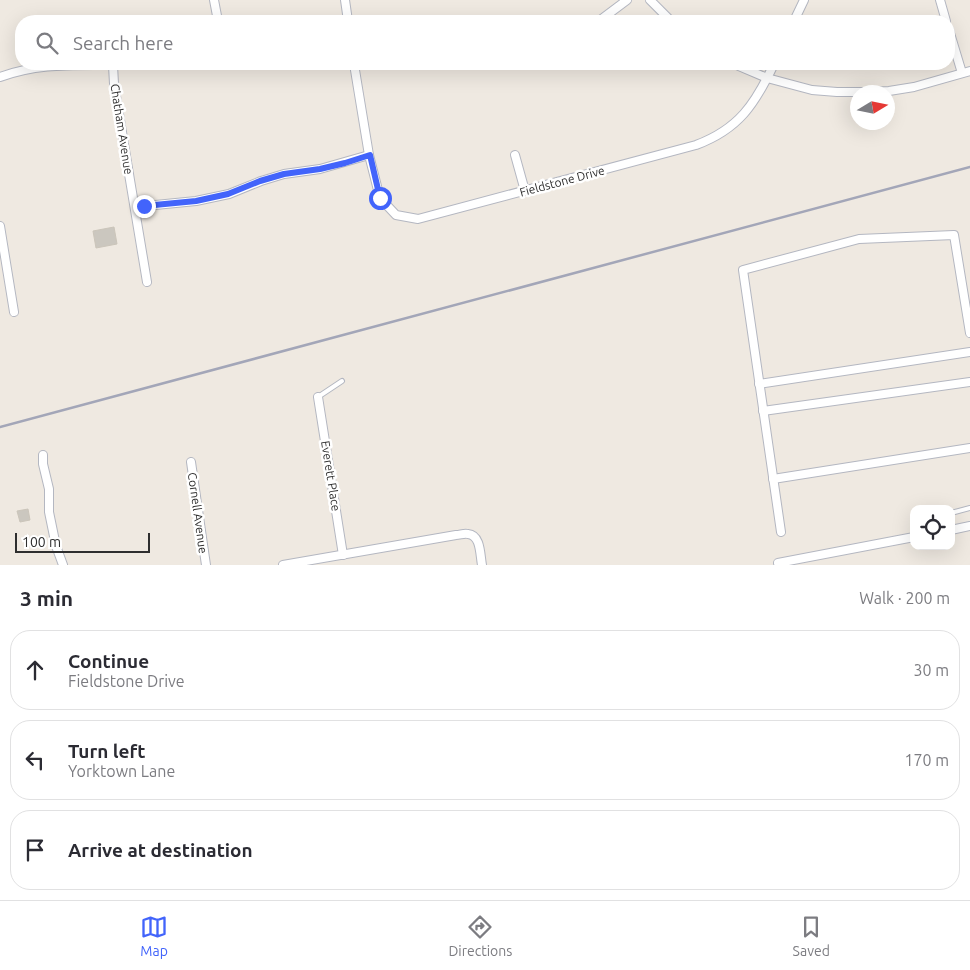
<!DOCTYPE html>
<meta charset="utf-8">
<style>
body{margin:0;font-family:Ubuntu,sans-serif;background:#f2f2f3;color:#2b2b33}
.controls{position:absolute;right:15px;bottom:15px;display:grid;overflow:hidden;border-radius:10px;box-shadow:0 5px 20px #0002}
.controls button{width:45px;height:45px;display:grid;place-items:center;padding:0;border:0;border-bottom:1px solid #e1e1e2;background:#fff;color:#2b2b33;font:25px sans-serif}
.compass{position:absolute;left:850px;top:85px;width:45px;height:45px;border-radius:50%;background:#fff;box-shadow:0 5px 20px #0002;rotate:80deg}
.scale{position:absolute;left:15px;bottom:12px;width:135px;box-sizing:border-box;padding-left:5px;border:2px solid #2e2e2e;border-top:0;font-size:14px;line-height:18px;white-space:nowrap;color:#2e2e2e;-webkit-text-stroke:4px #fff;paint-order:stroke}
.stop{position:absolute;width:15px;height:15px;margin:-11px;border:4px solid #4264fb;border-radius:50%;background:#fff}
.stop.end{background:#4264fb;border-color:#fff;box-shadow:0 1px 5px #0008}
.list{margin:0;padding:0;list-style:none}
h2{display:flex;justify-content:space-between;align-items:center;height:65px;margin:0;padding:0 20px;font-size:21px}
h2 small{font-size:16px;font-weight:400;color:#7c7c81}
.list li{display:grid;grid-template-columns:32px 1fr auto;gap:15px;align-items:center;box-sizing:border-box;height:80px;margin:0 10px 10px;padding:0 10px;border:1px solid #e1e1e2;border-radius:20px}
.list b{display:block;font-size:19px;white-space:nowrap}
.list p{margin:0;font-size:16px;white-space:nowrap;color:#7c7c81}
.list em{font-size:16px;font-style:normal;color:#7c7c81}
.icon{flex:none;width:28px;height:28px;fill:none;stroke:currentColor;stroke-width:2;stroke-linecap:round;stroke-linejoin:round}
.map{position:relative;flex:none;width:970px;height:565px;overflow:hidden}
.search{position:absolute;background:#fff;box-shadow:0 5px 20px #0002;left:15px;right:15px;top:15px;height:55px;display:flex;align-items:center;gap:12px;box-sizing:border-box;padding:0 18px;border-radius:20px;color:#7c7c81;font-size:19px}
.sheet{height:335px;background:#fff}
nav{display:flex;justify-content:space-around;align-items:center;box-sizing:border-box;height:70px;border-top:1px solid #e1e1e2;background:#fff;font-size:14px;color:#7c7c81}
nav a{display:grid;justify-items:center;gap:2px}
nav .on{color:#4264fb}
.map>svg:first-child{display:block}
.building{fill:#cbc7bf;stroke:#cbc5ba}
.lines{fill:none;stroke-linecap:round;stroke-linejoin:round}
.service-casing{stroke:#b4b7c1;stroke-width:6}
.minor-casing{stroke:#b4b7c1;stroke-width:10}
.service{stroke:#fff;stroke-width:4}
.minor{stroke:#fff;stroke-width:8}
.rail{stroke:#a3a6b8;stroke-width:2.5}
.route{stroke:#4264fb;stroke-width:6}
.labels{text-anchor:middle;dominant-baseline:central;stroke-width:5;stroke-linejoin:round;paint-order:stroke}
.street-label{font-size:12px;fill:#2e2e2e;stroke:#fff}
</style>
<div class="map">
<svg width="970" height="565" viewBox="0 0 970 565">
<rect width="100%" height="100%" fill="#efe9e1"/>
<g class="building">
<path d="M114 227 117 244 96 248 93 231Z"/>
<path d="M28 509 30 520 20 522 17 511Z"/>
</g>
<g class="lines">
<defs>
<g id="service">
<path d="M318 397 342 381"/>
<path d="M951 513 970 508"/>
</g>
<g id="minor">
<path d="M214 0 218 21"/>
<path d="M345 0 348 21"/>
<path d="M650 0 671 21"/>
<path d="M940 0 946 21"/>
<path d="M599 21 627 0"/>
<path d="M794 21 804 0"/>
<path d="M949 30 962 73"/>
<path d="M354 64 369 155 380 198 396 215 418 219 696 145C739 129 755 104 774 64"/>
<path d="M734 64 767 78 812 90 837 92H865"/>
<path d="M113 65 114 84 147 282"/>
<path d="M0 77C46 60 87 67 134 64"/>
<path d="M868 92 889 91 914 87 970 71"/>
<path d="M515 155 525 191"/>
<path d="M135 207 196 201 229 194 261 181 284 174 320 169 369 155"/>
<path d="M0 226 14 312"/>
<path d="M759 384 970 352"/>
<path d="M318 397 343 555"/>
<path d="M763 411 970 382"/>
<path d="M43 455V464L49 489V512L56 546 63 565"/>
<path d="M191 462 206 565"/>
<path d="M773 479 970 448"/>
<path d="M951 530 970 526"/>
<path d="M781 532 743 270 859 239 954 235 970 333"/>
<path d="M778 563 914 537"/>
<path d="M283 565 456 535C460 535 464 533 468 534 481 535 480 555 482 565"/>
</g>
</defs>
<use href="#service" class="service-casing"/>
<use href="#minor" class="minor-casing"/>
<use href="#service" class="service"/>
<use href="#minor" class="minor"/>
<path class="rail" d="M0 427 970 167"/>
</g>
<g class="lines">
<path class="route" d="M144 206 196 201 228 194 260 181 284 174 320 169 345 163 370 155 380 198"/>
</g>
<g class="labels">
<g class="street-label">
<text transform="translate(122 129) rotate(81)">Chatham Avenue</text>
<text transform="translate(562 181) rotate(-15)">Fieldstone Drive</text>
<text transform="translate(331 476) rotate(81)">Everett Place</text>
<text transform="translate(198 513) rotate(82)">Cornell Avenue</text>
</g>
</g>
</svg>
<div class="controls">
<button><svg class="icon" aria-label="locate" viewBox="0 0 24 24"><circle cx="12" cy="12" r="6"/><path d="M12 2v4M12 18v4M2 12h4M18 12h4"/></svg></button>
</div>
<svg class="compass" viewBox="-18 -18 36 36"><path d="M0-13l5 13h-10z" fill="#e53935"/><path d="M0 13l5-13h-10z" fill="#7c7c81"/></svg>
<div class="scale">100 m</div>
<div class="stop" style="left:380px;top:198px"></div>
<div class="stop end" style="left:144px;top:206px"></div>
<div class="search"><svg class="icon" aria-label="search" viewBox="0 0 24 24"><circle cx="10" cy="10" r="6"/><path d="M15 15l6 6"/></svg>Search here</div>
</div>
<section class="sheet">
<h2>3 min<small>Walk · 200 m</small></h2>
<ul class="list">
<li><svg class="icon" aria-label="ahead" viewBox="0 0 24 24"><path d="M12 20V5M6 11l6-6 6 6"/></svg><div><b>Continue</b><p>Fieldstone Drive</p></div><em>30 m</em></li>
<li><svg class="icon" aria-label="left" viewBox="0 0 24 24"><path d="M17 20v-9H6M10 6l-5 5 5 5"/></svg><div><b>Turn left</b><p>Yorktown Lane</p></div><em>170 m</em></li>
<li><svg class="icon" aria-label="arrive" viewBox="0 0 24 24"><path d="M6 21V4h12l-3 4 3 4H6"/></svg><div><b>Arrive at destination</b></div></li>
</ul>
</section>
<nav>
<a class="on"><svg class="icon" aria-label="map" viewBox="0 0 24 24"><path d="M3 6l6-2 6 2 6-2v14l-6 2-6-2-6 2zM9 4v14M15 6v14"/></svg>Map</a>
<a><svg class="icon" aria-label="directions" viewBox="0 0 24 24"><path d="M12 3l9 9-9 9-9-9zM9 14v-3h6M13 9l2 2-2 2"/></svg>Directions</a>
<a><svg class="icon" aria-label="saved" viewBox="0 0 24 24"><path d="M7 4h10v16l-5-4-5 4z"/></svg>Saved</a>
</nav>
